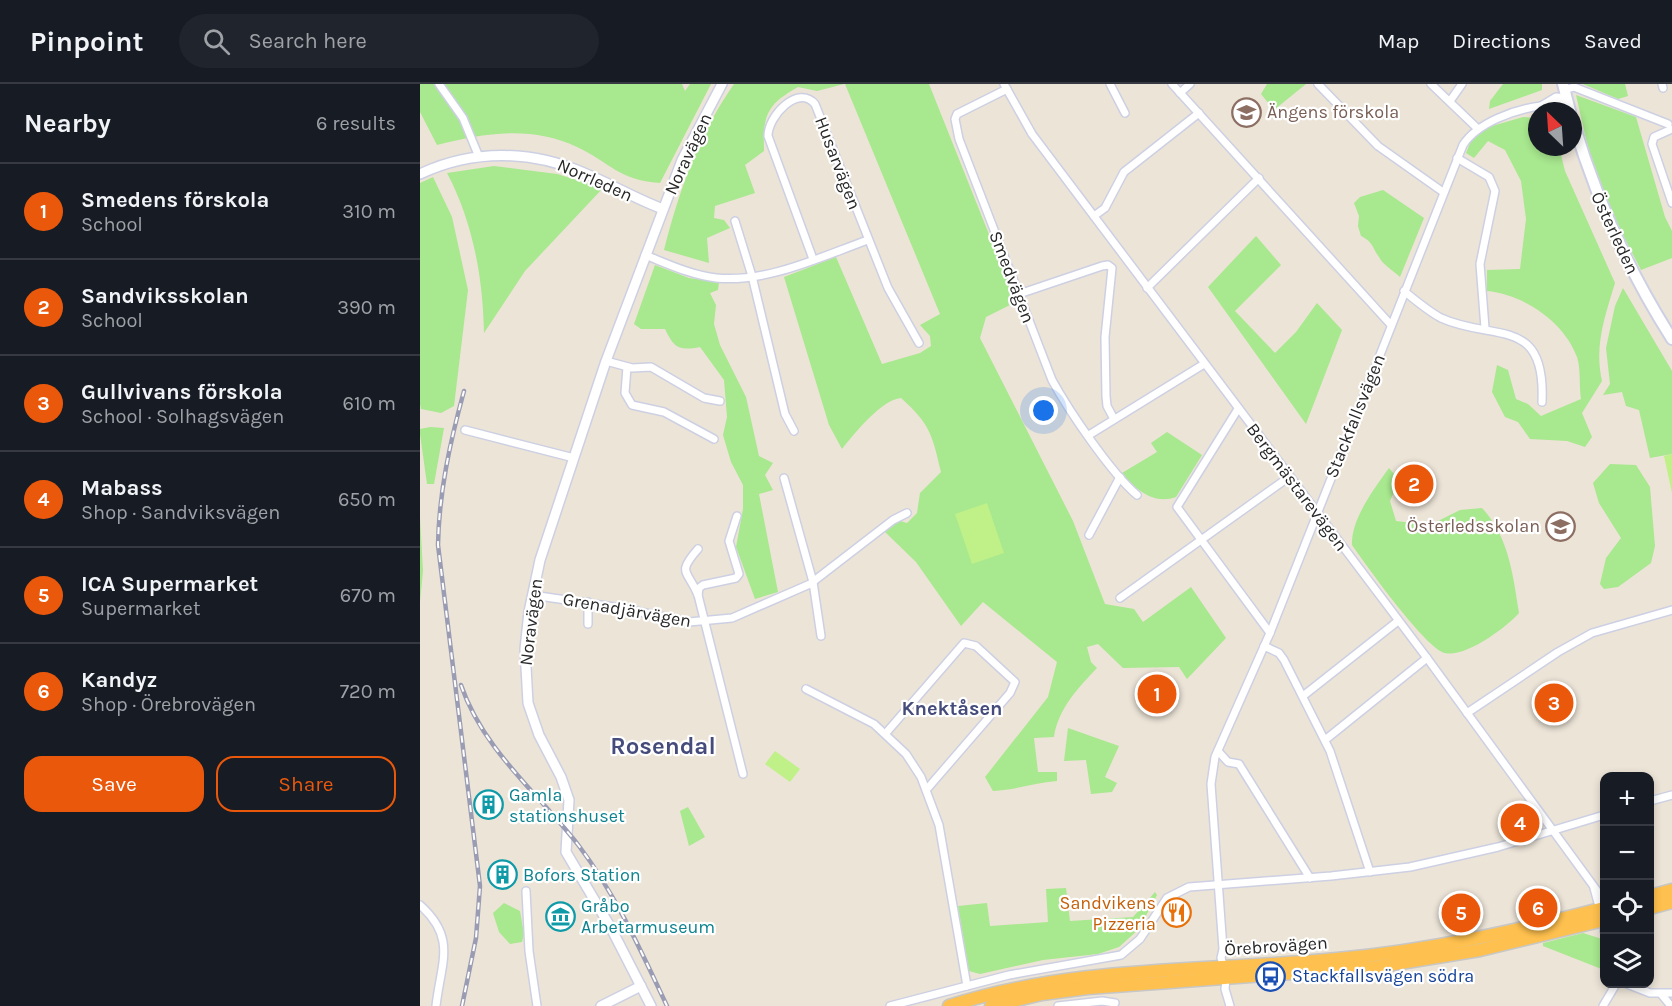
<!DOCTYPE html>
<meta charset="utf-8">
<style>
body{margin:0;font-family:Karla,sans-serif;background:#20242c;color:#f1f3f6}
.controls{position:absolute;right:18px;bottom:18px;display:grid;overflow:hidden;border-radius:12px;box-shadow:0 3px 9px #0003}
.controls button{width:54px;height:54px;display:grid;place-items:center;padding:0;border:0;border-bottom:2px solid #363941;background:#171b24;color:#f1f3f6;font:30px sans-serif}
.compass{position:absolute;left:1108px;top:18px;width:54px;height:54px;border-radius:50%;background:#171b24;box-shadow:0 3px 9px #0003;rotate:335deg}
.you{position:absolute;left:624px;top:327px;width:21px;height:21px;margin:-15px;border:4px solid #fff;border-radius:50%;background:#1a73e8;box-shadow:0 0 0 9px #1a73e833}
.badge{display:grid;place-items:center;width:39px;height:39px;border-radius:50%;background:#ea580c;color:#fff;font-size:20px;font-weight:700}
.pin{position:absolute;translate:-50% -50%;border:3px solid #fff;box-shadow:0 2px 6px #0006}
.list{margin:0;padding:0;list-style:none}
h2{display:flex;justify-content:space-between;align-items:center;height:78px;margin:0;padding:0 24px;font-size:26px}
h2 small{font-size:20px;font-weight:400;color:#9ea1a6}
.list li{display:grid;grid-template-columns:39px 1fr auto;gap:18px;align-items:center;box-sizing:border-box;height:96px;padding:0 24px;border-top:2px solid #363941}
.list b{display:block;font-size:22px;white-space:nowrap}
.list p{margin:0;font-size:20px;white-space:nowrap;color:#9ea1a6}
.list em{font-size:20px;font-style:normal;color:#9ea1a6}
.actions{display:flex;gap:12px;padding:18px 24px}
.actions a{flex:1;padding:14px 0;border:2px solid #ea580c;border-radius:18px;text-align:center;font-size:21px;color:#ea580c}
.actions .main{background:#ea580c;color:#fff}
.icon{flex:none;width:33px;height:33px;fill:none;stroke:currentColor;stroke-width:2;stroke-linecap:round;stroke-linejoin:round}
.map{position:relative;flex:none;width:1252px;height:922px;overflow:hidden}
header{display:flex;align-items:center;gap:36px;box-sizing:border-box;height:84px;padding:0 30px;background:#171b24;border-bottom:2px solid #363941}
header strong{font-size:28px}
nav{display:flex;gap:33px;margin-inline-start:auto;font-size:21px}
.search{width:420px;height:54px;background:#20242c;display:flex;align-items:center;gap:15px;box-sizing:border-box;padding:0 21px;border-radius:33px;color:#9ea1a6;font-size:22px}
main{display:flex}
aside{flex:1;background:#171b24}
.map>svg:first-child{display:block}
.green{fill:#a8e88e}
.pitch{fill:#bff188}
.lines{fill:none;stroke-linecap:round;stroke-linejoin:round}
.minor-casing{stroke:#cdd0e3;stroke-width:10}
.tertiary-casing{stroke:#cdd0e3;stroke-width:12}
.secondary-casing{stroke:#cdd0e3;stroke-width:14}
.trunk-casing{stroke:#c7c7c7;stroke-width:15}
.minor{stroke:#fff;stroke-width:7}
.tertiary{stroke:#fff;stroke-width:9}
.secondary{stroke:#fff;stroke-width:10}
.trunk{stroke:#fec04e;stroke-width:12}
.rail-casing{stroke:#9a9cb4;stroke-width:4.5}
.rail{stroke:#fff;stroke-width:2;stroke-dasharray:7;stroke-linecap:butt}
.labels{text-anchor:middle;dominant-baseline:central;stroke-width:4.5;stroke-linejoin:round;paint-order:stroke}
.education-label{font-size:18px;fill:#785e54;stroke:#fff;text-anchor:start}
.street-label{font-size:18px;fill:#282828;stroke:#fff}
.culture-label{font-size:18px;fill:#0d838f;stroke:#fff;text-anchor:start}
.food-label{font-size:18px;fill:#c56008;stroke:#fff;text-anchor:end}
.transit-label{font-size:18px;fill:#164399;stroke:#fff;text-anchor:start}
.neighbourhood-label{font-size:20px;font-weight:bold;fill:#454c7b;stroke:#fff}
.district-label{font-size:24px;font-weight:bold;fill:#454c7b;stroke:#fff}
</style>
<header>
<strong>Pinpoint</strong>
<div class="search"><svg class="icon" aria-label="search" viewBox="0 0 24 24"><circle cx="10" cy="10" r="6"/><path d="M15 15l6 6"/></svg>Search here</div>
<nav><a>Map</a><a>Directions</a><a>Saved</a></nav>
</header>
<main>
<aside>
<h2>Nearby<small>6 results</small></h2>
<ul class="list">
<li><span class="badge">1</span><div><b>Smedens förskola</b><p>School</p></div><em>310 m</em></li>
<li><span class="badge">2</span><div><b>Sandviksskolan</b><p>School</p></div><em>390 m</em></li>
<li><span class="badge">3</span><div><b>Gullvivans förskola</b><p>School · Solhagsvägen</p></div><em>610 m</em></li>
<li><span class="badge">4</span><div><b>Mabass</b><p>Shop · Sandviksvägen</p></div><em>650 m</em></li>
<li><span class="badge">5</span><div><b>ICA Supermarket</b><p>Supermarket</p></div><em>670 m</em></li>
<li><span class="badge">6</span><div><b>Kandyz</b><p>Shop · Örebrovägen</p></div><em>720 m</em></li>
</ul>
<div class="actions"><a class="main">Save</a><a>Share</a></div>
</aside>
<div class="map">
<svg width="1252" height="922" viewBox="0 0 1252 922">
<rect width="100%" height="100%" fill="#ece4d7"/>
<g class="green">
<path d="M0 0H262L265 7 270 0H291L240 99C198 96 191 79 157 63 112 41 63 49 17 61L0 28Z"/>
<path d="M314 0H424L397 7 378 3C346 21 343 31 344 67L325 81 335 109 295 122 294 134 304 136 310 144 287 154 289 179 244 166C259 107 279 50 314 0Z"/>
<path d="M425 0H509L596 218 566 233 560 254 653 437 685 520 714 525 723 538 771 503 806 554 767 595 759 583 703 584 678 560 667 563 671 578 677 584C658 604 638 625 634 653L614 654 618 688H637V697C614 699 595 706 573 707L565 693 628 613 637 578 563 518 541 542 496 478 464 447 477 436 487 439 497 429 500 409 521 388C512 350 510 340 481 314 461 316 435 349 422 365L409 341 364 193 416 173 462 280 500 269 511 262 510 252 500 241 520 230Z"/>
<path d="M847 0H886L854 26 841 10Z"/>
<path d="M1083 0H1122V6L1069 25 1070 17Z"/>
<path d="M1163 0H1205L1208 12 1198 15Z"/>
<path d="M1156 11 1216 33 1245 133 1252 147V174L1221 186 1191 128 1168 64Z"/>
<path d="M1103 33 1117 34V63H1139L1145 87 1195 199C1185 232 1174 262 1182 297L1162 329 1172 353 1165 363 1147 357 1110 355 1098 338 1085 333 1072 308 1077 281 1088 286 1096 315 1108 320 1121 332 1161 315C1159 302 1161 285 1157 273 1144 237 1102 210 1067 207V186L1100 185 1106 135 1101 97 1085 66 1068 57 1054 74 1046 69 1055 47Z"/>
<path d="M74 82 137 90 183 104 105 187 64 249C63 194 53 138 27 89Z"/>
<path d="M13 93 32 133 48 206 34 322 21 329 1 325 0 320V99Z"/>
<path d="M963 106 1004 134 980 193C974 187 963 181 959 173 952 163 953 158 941 152L938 142 939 132 934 119 940 113Z"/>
<path d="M836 152 861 181 815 227 855 269 876 248 897 219 922 246 886 340 788 203Z"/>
<path d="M235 181 269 194 299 198 298 206 290 209 296 221 294 240 300 261 326 313 339 372 353 379 345 391 353 406 339 410 358 508 335 515 316 463 323 425V401L311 378 303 351 307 333 304 296 280 263C259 267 254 264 245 245H221L214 240Z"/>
<path d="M1203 204 1252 287V370L1230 374 1219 326 1206 322 1202 308 1183 311 1190 300 1186 264 1195 222Z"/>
<path d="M10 343 24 344 14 400H7L0 350V345Z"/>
<path d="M747 348 782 371 756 413C734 421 716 406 702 389L737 368 731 359Z"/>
<path d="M1190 380 1216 381 1230 403 1235 462 1231 479 1198 503 1184 505 1180 500 1186 474 1201 454 1179 419 1173 399Z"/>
<path d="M969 384 979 396 970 417 976 437 1010 441 1040 426 1062 424C1089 453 1093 491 1099 529 1087 543 1045 574 1025 569 1006 565 946 481 932 461 931 435 954 405 969 384Z"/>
<path d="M0 433 3 487 0 518Z"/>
<path d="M648 644 699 662 685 693 697 699 692 708 671 710 666 676 644 677Z"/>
<path d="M268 723 285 753 269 762 260 727Z"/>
<path d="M646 804 650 837 713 833 735 808 737 811 719 845 699 863 678 870 623 876 560 890 549 887 538 822 567 819 570 842 628 838 626 805Z"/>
<path d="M84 819 100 827 104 850 102 858 90 860 79 848 73 829Z"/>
<path d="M1163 849 1182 855 1184 886 1123 862V859Z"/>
</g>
<g class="pitch">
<path d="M1252 370V409L1244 372Z"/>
<path d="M567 419 584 469 552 480 535 430Z"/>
<path d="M355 667 380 685 370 698 345 680Z"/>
</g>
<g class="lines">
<defs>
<g id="minor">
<path d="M19 0 43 34 59 73"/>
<path d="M584 0 612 50 1007 574 1183 815 1180 826"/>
<path d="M690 0 705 29"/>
<path d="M752 0 971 241"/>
<path d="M898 0 958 62 1023 108"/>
<path d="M1011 0 1058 45"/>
<path d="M1242 0 1243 4"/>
<path d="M587 5 537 30 535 35 539 55 632 296C649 327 691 389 717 411"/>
<path d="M1144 6 1154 3 1248 40"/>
<path d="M760 9 770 0"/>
<path d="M1030 17 1042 0"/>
<path d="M1121 22 1136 13 1146 14"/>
<path d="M1252 45 1234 53 1232 60 1252 119"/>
<path d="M1037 74 1069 93 1075 107 1060 180 1065 244"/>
<path d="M674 132 685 124 704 88 779 29"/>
<path d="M315 137 332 192 365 330 374 347"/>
<path d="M225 171C248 180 271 191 296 194 347 199 400 173 448 156"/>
<path d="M393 175 348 52C348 32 378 0 395 20L468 204 499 259"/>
<path d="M727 204 839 94"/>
<path d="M984 207C995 216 1008 227 1021 234 1074 258 1126 231 1122 318"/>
<path d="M599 210 682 182 688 181 692 184 685 253 686 312 687 322 694 335"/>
<path d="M186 277 212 284 231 283 284 314 300 317"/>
<path d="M207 283 205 309 212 321 244 328 294 355"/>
<path d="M818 325 757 423 850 549"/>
<path d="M45 346 154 374"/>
<path d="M669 351 784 280"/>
<path d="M364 394 393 498 401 552"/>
<path d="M669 451 700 393"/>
<path d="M278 465C256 490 268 486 278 511L323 690"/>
<path d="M112 511 201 524 269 538 312 534 390 500 473 436 487 429"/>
<path d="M278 511 279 504 283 501 316 494 319 490 309 457 317 432"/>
<path d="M700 514 869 393"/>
<path d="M168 540V518"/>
<path d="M844 562 859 569 864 576 910 667 950 788"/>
<path d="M386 605 454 640 486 670 501 693 519 741 547 902"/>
<path d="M883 612 978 537"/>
<path d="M1047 629 1138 568 1172 549 1252 526"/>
<path d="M466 649 544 559 556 562 595 598 590 609 507 705"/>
<path d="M905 656 1007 574"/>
<path d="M798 667 808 678 819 680 890 794"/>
<path d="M1230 717 1252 711"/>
<path d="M1174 804 1180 826"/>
<path d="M106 807 109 867 117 922"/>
<path d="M0 821C37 854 21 878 16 922"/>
<path d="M1184 836V847"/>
<path d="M804 883 801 874 803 865 791 700 795 673 850 549 1043 61C1057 39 1095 25 1121 22 1132 21 1137 22 1146 14"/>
<path d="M806 895 805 905 810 922"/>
<path d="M1207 900 1230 909H1252"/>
<path d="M1242 911 1251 922"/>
<path d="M470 922 589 891 701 871 720 855 747 814 769 803 911 792 990 783 1078 763 1184 731"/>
<path d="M638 922 682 917 695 919"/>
<path d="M1183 922 1196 900"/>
</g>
<g id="tertiary">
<path d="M0 90C53 65 111 66 164 89 191 100 216 115 243 125"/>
<path d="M181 922 221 902"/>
<path d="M231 922 191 844 146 768 149 716 141 693 119 651 108 619 105 565 109 528 120 476 186 277 262 76 302 0"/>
</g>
<g id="secondary">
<path d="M1143 0 1150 27"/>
<path d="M1153 37C1176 115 1208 186 1252 255"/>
</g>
<g id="trunk">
<path d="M1230 812 1252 806"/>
<path d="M1230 824 1252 818"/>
<path d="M529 922C656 881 785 888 917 875 1007 867 1096 847 1184 824"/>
<path d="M571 922 622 910 668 904 956 883 1060 866 1184 836"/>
</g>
</defs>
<use href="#minor" class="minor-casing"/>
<use href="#tertiary" class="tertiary-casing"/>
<use href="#secondary" class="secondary-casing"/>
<use href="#trunk" class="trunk-casing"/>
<use href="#minor" class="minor"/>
<use href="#tertiary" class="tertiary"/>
<use href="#secondary" class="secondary"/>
<use href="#trunk" class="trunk"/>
<defs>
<g id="rail">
<path d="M41 601C63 666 119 710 159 762 196 811 221 867 247 922"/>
<path d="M42 922 56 854 60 802 18 461C19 408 30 358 44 307"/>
</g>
</defs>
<use href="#rail" class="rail-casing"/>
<use href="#rail" class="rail"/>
</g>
<defs>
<symbol id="school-ring" viewBox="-11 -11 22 22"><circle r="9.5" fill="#fff" stroke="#8d6e63" stroke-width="1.5"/><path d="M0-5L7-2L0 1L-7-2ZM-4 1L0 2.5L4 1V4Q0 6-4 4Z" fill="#8d6e63"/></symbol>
<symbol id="building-ring" viewBox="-11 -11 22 22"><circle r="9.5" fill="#fff" stroke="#0f9aa8" stroke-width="1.5"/><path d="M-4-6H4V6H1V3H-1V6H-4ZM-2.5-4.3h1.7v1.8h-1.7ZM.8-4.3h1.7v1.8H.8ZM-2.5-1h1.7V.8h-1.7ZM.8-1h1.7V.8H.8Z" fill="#0f9aa8"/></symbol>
<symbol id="restaurant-ring" viewBox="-11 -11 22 22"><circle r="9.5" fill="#fff" stroke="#e8710a" stroke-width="1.5"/><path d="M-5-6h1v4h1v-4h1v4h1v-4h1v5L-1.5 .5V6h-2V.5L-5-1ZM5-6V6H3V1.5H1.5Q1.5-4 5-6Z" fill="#e8710a"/></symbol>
<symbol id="museum-ring" viewBox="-11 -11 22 22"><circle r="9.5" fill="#fff" stroke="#0f9aa8" stroke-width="1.5"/><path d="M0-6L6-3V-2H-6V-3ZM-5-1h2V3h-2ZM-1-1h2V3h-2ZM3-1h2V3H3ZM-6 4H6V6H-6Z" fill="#0f9aa8"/></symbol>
<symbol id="bus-ring" viewBox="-11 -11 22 22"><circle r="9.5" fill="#fff" stroke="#1a4fb4" stroke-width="1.5"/><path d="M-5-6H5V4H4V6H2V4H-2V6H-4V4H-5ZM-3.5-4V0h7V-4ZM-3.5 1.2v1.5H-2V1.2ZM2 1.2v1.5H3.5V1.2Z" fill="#1a4fb4"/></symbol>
</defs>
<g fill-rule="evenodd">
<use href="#school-ring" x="810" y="12" width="33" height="33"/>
<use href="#school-ring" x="1124" y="426" width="33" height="33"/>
<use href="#building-ring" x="52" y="704" width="33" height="33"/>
<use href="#building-ring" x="66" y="774" width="33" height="33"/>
<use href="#restaurant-ring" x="740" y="812" width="33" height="33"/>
<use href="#museum-ring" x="124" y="816" width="33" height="33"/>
<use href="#bus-ring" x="834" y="876" width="33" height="33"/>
</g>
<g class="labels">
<g class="education-label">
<text x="847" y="28">Ängens förskola</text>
<text x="1120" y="442" text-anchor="end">Österledsskolan</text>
</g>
<g class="street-label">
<text transform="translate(268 70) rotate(-65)">Noravägen</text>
<text transform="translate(418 79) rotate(69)">Husarvägen</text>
<text transform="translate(175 96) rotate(24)">Norrleden</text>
<text transform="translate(1195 149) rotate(65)">Österleden</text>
<text transform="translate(592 193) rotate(69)">Smedvägen</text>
<text transform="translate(935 332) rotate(-68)">Stackfallsvägen</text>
<text transform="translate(877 403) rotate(53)">Bergmästarevägen</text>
<text transform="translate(207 526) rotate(10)">Grenadjärvägen</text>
<text transform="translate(111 538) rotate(-83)">Noravägen</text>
<text transform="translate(856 862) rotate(-4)">Örebrovägen</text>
</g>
<g class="culture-label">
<text x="89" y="711">Gamla<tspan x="89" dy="21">stationshuset</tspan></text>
<text x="103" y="791">Bofors Station</text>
<text x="161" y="822">Gråbo<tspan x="161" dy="21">Arbetarmuseum</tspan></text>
</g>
<g class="food-label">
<text x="736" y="819">Sandvikens<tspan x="736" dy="21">Pizzeria</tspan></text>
</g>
<g class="transit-label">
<text x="872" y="892">Stackfallsvägen södra</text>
</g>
<g class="neighbourhood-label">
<text x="532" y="624">Knektåsen</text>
</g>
<g class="district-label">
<text x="243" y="662">Rosendal</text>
</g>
</g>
</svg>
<div class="controls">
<button>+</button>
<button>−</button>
<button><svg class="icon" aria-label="locate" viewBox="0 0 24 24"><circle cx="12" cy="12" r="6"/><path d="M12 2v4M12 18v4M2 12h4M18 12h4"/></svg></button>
<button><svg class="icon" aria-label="layers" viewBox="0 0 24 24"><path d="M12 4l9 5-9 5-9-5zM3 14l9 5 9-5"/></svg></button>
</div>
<svg class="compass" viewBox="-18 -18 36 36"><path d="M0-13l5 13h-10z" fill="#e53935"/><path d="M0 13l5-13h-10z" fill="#9ea1a6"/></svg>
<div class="you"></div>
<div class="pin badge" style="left:737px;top:610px">1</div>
<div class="pin badge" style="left:994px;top:400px">2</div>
<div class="pin badge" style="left:1134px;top:619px">3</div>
<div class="pin badge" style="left:1100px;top:739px">4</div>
<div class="pin badge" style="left:1041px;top:829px">5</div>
<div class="pin badge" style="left:1118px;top:824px">6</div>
</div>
</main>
